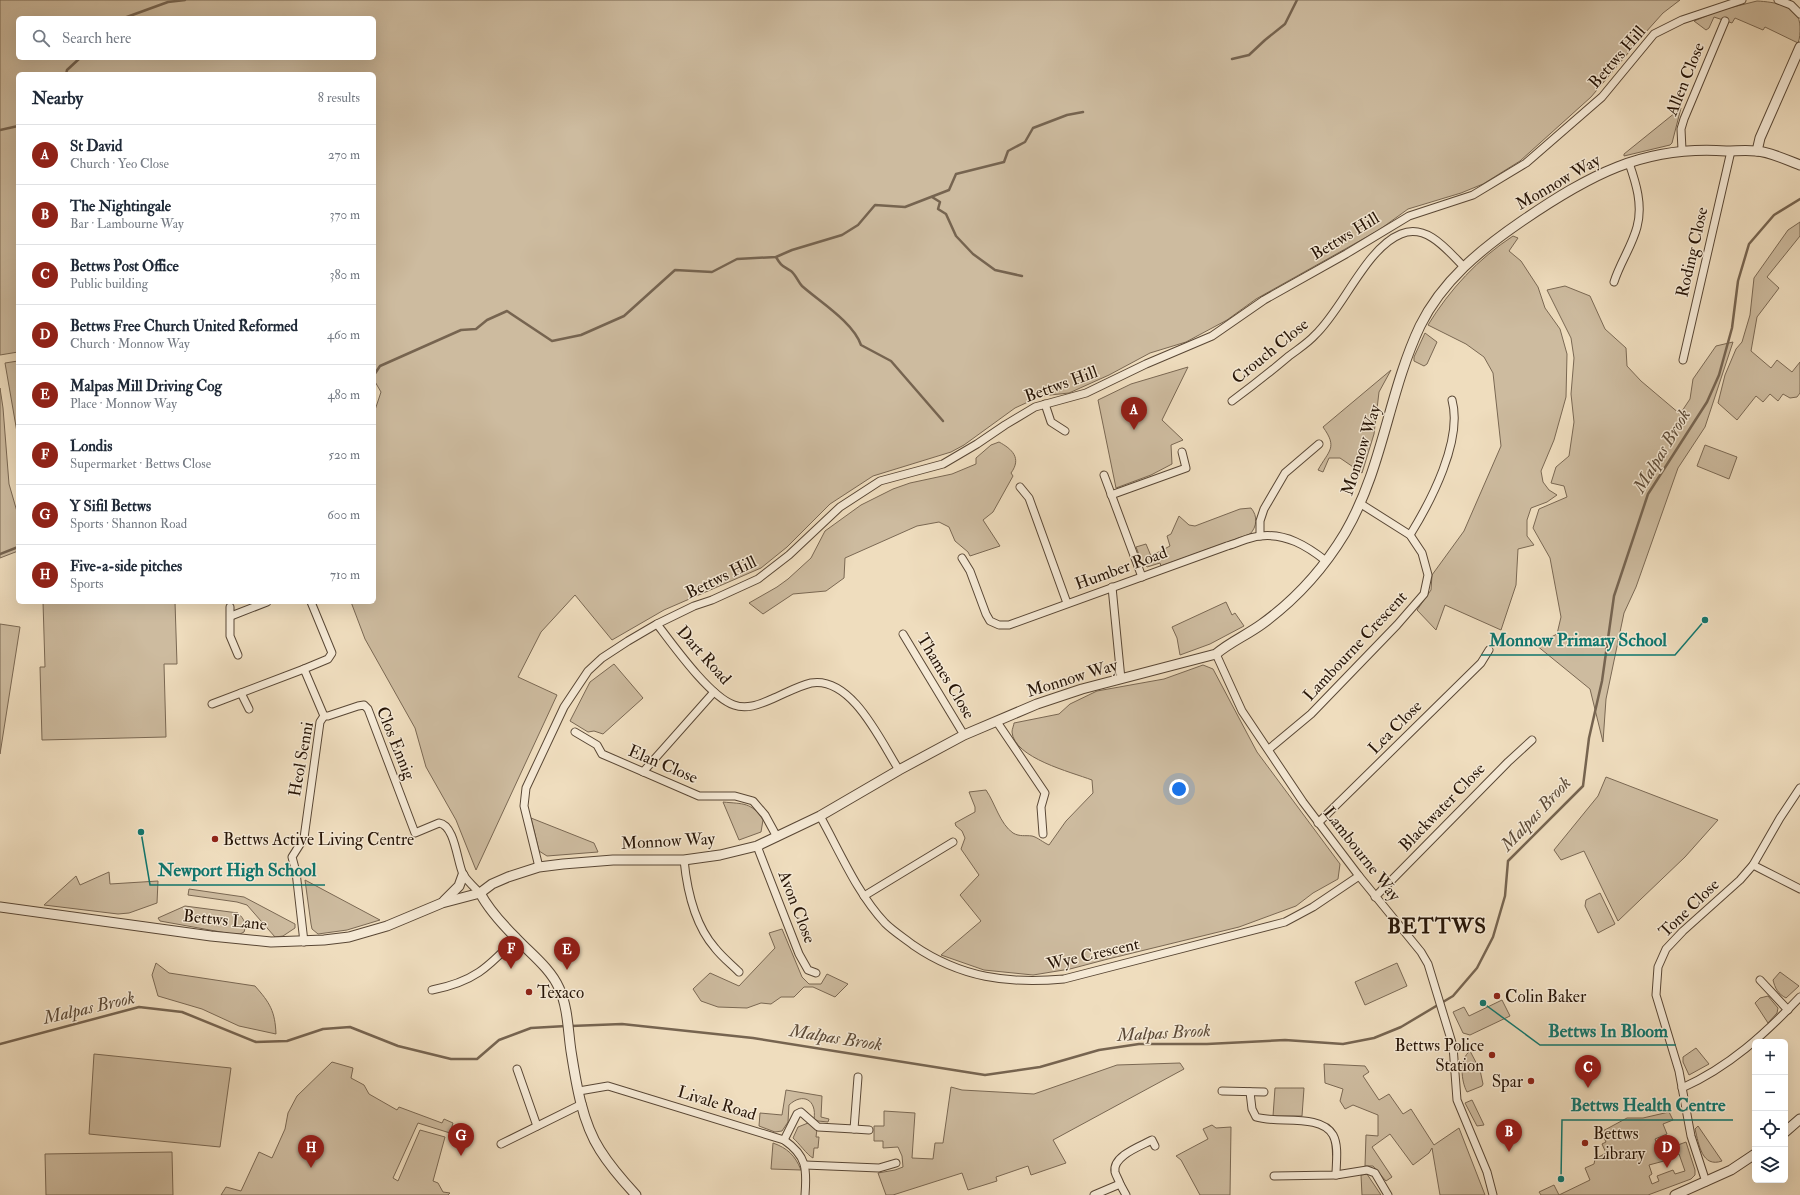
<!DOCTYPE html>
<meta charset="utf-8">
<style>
body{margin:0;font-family:"IM FELL Double Pica",serif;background:#f2f2f3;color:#1f2937}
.controls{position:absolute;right:12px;bottom:12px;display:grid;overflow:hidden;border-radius:6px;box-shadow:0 4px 16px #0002}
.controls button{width:36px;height:36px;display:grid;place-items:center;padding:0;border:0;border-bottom:1px solid #e0e1e3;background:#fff;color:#1f2937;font:20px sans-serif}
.you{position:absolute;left:1179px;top:789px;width:14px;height:14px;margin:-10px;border:3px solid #fff;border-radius:50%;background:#1a73e8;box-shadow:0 0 0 6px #1a73e833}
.badge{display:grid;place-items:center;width:26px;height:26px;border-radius:50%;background:#8f2418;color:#fff;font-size:13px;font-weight:700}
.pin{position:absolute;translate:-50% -33px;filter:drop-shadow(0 1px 2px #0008)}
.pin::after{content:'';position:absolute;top:21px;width:14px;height:12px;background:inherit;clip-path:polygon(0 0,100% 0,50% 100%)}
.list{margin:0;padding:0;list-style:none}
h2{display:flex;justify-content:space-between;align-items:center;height:52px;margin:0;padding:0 16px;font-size:17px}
h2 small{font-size:13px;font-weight:400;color:#747a83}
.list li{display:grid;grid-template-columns:26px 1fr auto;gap:12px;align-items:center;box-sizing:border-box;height:60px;padding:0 16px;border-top:1px solid #e0e1e3}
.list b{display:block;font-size:15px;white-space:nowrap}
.list p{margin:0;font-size:13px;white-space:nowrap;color:#747a83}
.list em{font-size:13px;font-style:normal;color:#747a83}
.icon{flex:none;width:22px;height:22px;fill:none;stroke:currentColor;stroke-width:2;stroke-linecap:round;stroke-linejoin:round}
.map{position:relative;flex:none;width:1800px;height:1195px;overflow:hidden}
.search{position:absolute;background:#fff;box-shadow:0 4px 16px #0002;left:16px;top:16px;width:360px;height:44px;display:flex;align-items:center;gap:10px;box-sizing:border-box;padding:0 14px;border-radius:6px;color:#747a83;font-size:15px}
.panel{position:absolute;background:#fff;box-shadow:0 4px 16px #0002;left:16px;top:72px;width:360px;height:532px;border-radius:6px}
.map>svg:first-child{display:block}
.green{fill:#cdbb9f;stroke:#7a6853;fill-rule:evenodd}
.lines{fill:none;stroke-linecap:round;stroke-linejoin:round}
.stream{stroke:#766450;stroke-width:2.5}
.minor-casing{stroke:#594735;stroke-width:9}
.tertiary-casing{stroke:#594735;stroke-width:11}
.minor{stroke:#f5e9d5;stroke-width:7}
.tertiary{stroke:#f5e9d5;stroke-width:9}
.poi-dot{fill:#8f2418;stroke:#f5e9d5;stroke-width:1.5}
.labels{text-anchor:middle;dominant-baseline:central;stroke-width:3;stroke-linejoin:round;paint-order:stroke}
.street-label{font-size:17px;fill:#271507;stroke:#f5e9d5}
.poi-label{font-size:17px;fill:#271507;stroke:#f5e9d5;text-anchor:start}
.water-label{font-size:18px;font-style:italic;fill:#5c4a37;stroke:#f5e9d5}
.district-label{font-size:21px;font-weight:bold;letter-spacing:1px;fill:#271507;stroke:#f5e9d5}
.leader{fill:none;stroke:#0f766e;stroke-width:1.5}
.callout-dot{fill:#0f766e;stroke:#f5e9d5;stroke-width:1.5}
.callout-label{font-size:18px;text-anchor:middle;font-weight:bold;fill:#0f766e;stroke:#f5e9d5;stroke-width:3;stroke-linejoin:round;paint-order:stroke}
</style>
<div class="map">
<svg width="1800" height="1195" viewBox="0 0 1800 1195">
<rect width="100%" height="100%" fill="#efddbe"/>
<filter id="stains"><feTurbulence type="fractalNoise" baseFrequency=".005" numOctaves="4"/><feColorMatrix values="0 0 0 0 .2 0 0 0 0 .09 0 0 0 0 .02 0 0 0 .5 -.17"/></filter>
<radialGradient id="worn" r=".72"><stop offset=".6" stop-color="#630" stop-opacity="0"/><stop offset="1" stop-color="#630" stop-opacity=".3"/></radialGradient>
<g class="green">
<path d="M0 0H1680L1663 13 1645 33 1591 97 1520 161 1483 184 1461 193 1408 209 1379 230 1256 299 1227 320 1186 342 1150 353 1109 375 1069 393 1041 396 1015 408 964 445 951 452 873 476 830 504 787 547 761 568 664 610 612 640 575 595 541 632 518 677 557 695 476 870 456 820 426 767 415 728 365 639 351 602H374V413L381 392 374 380V74H18V352L0 355ZM18 18H374V58H18Z"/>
<path d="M1757 1C1774 2 1800 5 1800 27 1800 33 1800 38 1798 43L1765 27 1763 30 1735 18 1732 23 1714 17 1709 28 1706 30 1694 21 1721 10Z"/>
<path d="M1681 108 1672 143 1670 145 1624 156V154Z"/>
<path d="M1800 222V236L1767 277 1779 288 1757 317 1751 351 1771 368 1777 360 1792 372 1800 362V393L1797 397 1790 398 1783 394 1778 401 1770 394 1763 402 1756 396 1737 420 1718 403 1725 375 1736 349 1742 342 1750 315 1754 278 1788 230Z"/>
<path d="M1513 236 1518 238 1509 251 1521 261 1538 287 1545 308 1560 329 1567 354 1566 397 1554 440 1541 471 1543 482 1549 490 1557 495 1547 502 1531 508 1527 520V536L1534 545 1518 549 1516 585 1501 630 1445 605 1436 630 1417 610 1431 590 1432 575 1464 531 1501 446 1493 373 1484 357 1466 344 1428 325C1450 289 1478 259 1513 236Z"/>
<path d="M1565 286 1590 296 1605 329 1626 348 1627 366 1641 381 1680 414 1690 399 1693 379 1716 346 1733 342 1705 427 1678 468 1636 587 1624 613 1606 699 1603 742 1590 689 1536 645 1557 634 1561 617 1550 558 1533 528 1539 509 1567 497 1564 486 1551 483 1556 467 1569 456 1574 422 1571 394 1574 358 1571 338 1547 290Z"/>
<path d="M1425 333 1437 342 1427 364 1424 366 1414 361V357Z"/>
<path d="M18 361V438L5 363Z"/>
<path d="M1188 367 1162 420 1183 440 1171 445 1172 464 1151 475 1116 488 1098 400 1131 384Z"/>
<path d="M1391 370 1379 392 1374 434 1362 473 1340 458H1329L1323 472 1318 470C1329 450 1338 448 1323 427Z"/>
<path d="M0 388 3 408 9 484 18 515V551L0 558Z"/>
<path d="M999 442C1012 449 1022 458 1011 473L1013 476 993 512 983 520 1000 546 970 556 968 552 955 541 949 527 939 522 917 526 845 558 844 578 826 591 793 594 763 614 749 603 777 587 788 579 811 558 825 531 861 505 893 489 910 483 952 474 976 464V458L991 445Z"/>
<path d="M1705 445 1737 457 1729 479 1697 466Z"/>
<path d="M1251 508C1258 516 1257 527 1250 534L1161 566 1160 563 1147 567 1141 560 1136 547 1146 544 1151 556 1170 546 1167 536 1171 534 1179 516 1189 525 1195 526 1240 509Z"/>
<path d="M43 602H175L177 664H164L166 737 42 740 40 667H45Z"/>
<path d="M1226 602 1232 615 1235 613 1244 626 1210 644 1180 655 1177 638 1172 627Z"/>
<path d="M0 624 20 627 0 754Z"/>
<path d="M614 664 643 698 603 734 594 731 588 732 570 721 590 682Z"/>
<path d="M1203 665 1213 669 1257 752 1340 864 1338 879 1313 893 1296 906 1239 927 1108 959 1070 969 1033 975 984 970 941 955 981 921 960 895 979 875 961 849 965 838 962 831 956 826 955 823 975 812V807L969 792 986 790C995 803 1000 824 1013 833 1020 837 1025 835 1032 836 1037 837 1044 843 1049 845L1066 821 1093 793 1092 780C1071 772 1014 758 1012 732 1012 729 1014 725 1014 723L1059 714 1070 704 1097 691 1164 679Z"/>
<path d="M1606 777 1718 820 1685 857 1618 921 1584 851 1561 860 1554 850 1598 796Z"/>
<path d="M723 802C743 804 752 802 763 820L761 832 739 840Z"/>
<path d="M531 818 594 843 598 852 547 856 539 851Z"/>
<path d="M109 872 110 884 158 881 157 903 129 913 118 914 44 905 76 876 80 885Z"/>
<path d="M305 880 380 920 347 930 318 934 312 929 311 924Z"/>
<path d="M189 889 244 897 295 924V928L283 936 275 937 247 905 237 902 188 895Z"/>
<path d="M1600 893 1615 924 1598 933 1585 906 1586 900Z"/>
<path d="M185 906 238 913C244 919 247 924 244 932L240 934H232L160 921 158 918Z"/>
<path d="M782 929 802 977 809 984H821L827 974 848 984 835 997 813 987H804L794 997H781L771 1004 761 1003 747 1008 718 1007 701 1001 693 989 710 973 739 986 775 948 769 933Z"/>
<path d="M156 963 169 973 255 986C270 1003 275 1011 276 1034L239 1026 202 1009 158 996 152 975Z"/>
<path d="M1397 963 1407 986 1365 1005 1355 982Z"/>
<path d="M1780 972 1799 986 1786 998C1778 994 1775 988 1773 980Z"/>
<path d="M1768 996 1778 1008 1777 1013 1768 1023 1755 1003 1760 998Z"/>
<path d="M1502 1000 1510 1016 1470 1035 1463 1033 1453 1012 1464 1007 1469 1016Z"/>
<path d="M1696 1048 1709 1064 1689 1075 1683 1062V1057Z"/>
<path d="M1470 1051 1480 1070 1483 1084 1482 1086 1467 1092C1461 1081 1459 1059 1470 1051Z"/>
<path d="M94 1054 231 1068 220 1147 89 1134Z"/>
<path d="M332 1062 353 1068 351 1078 364 1085 369 1094 397 1110 399 1107 442 1123 444 1119 453 1123 450 1133 418 1123 393 1178 398 1181 420 1130 445 1137 433 1181 438 1183 443 1192 450 1193 448 1195H221L226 1187 241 1191 259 1152 272 1158 285 1129 288 1113 297 1096Z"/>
<path d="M1180 1063 1184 1069 1053 1140 1066 1163 1031 1175 1028 1166 996 1177 997 1181 968 1190 962 1173 893 1195H886L878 1173 895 1170 903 1167 902 1156 898 1147 883 1148V1141H874V1126H884V1111L915 1113 912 1158 933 1159 935 1143H943L951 1087 962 1090 1034 1094 1117 1065Z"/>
<path d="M1324 1064 1365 1066 1369 1072 1363 1076 1379 1100 1389 1094 1403 1114 1411 1109 1434 1145 1459 1128 1485 1195H1440L1432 1148 1429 1153 1413 1165 1390 1134 1372 1147 1392 1177 1386 1181 1373 1166H1365L1366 1135 1378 1136V1115L1353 1105 1345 1109 1340 1101 1343 1089 1325 1083Z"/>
<path d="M1275 1088H1304L1302 1116H1273Z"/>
<path d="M786 1090 822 1096 821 1117 829 1119 828 1122 818 1121 814 1119C817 1100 803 1092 789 1105L788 1122 782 1131 775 1132 759 1126 760 1113 782 1115Z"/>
<path d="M1472 1100 1473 1102 1484 1125 1477 1126 1465 1103Z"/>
<path d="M1669 1112 1673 1120 1663 1124 1667 1134 1655 1139 1664 1161 1649 1165 1652 1174 1649 1176 1652 1184 1659 1181 1657 1176 1673 1170 1675 1174 1685 1171 1679 1154 1669 1157 1667 1149 1686 1142 1695 1170V1175L1691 1179 1648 1195H1541L1539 1192 1554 1185 1559 1195 1590 1180 1585 1168 1594 1164 1595 1159 1606 1153 1602 1144 1606 1142 1601 1132 1627 1118H1643Z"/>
<path d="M808 1123 817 1129 816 1137H819L818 1148H814L813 1158C807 1155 799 1143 793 1138L798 1127Z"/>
<path d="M1212 1125 1216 1128 1231 1127 1230 1195H1200L1181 1160 1176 1156 1208 1139 1203 1129Z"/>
<path d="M1698 1126 1722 1161C1702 1168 1699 1145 1695 1129Z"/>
<path d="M773 1143C787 1148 795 1155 801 1170L771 1169Z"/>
<path d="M172 1152 173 1195H46L45 1154Z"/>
<path d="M1367 1174 1381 1195H1362L1361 1175Z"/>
</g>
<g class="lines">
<g class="stream">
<path d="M124 18 168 2 185 0"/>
<path d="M1232 59 1249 55 1265 40 1285 24 1297 0"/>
<path d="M66 74 67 70 80 58"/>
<path d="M0 130 18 126"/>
<path d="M932 197 940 202 938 209 946 214 956 236 973 254 995 270 1022 276"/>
<path d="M776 257C782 267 782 265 791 271 796 275 798 282 802 286 820 302 853 322 861 345L891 361 943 421"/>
<path d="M374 375 380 366 461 330 476 329 487 320 507 311 552 341 581 335 624 316 675 270 712 272 737 259 776 257 792 250 842 235 858 225 875 205 905 207 949 190 956 174 1004 162 1008 151 1025 142 1033 128 1067 115 1083 112"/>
<path d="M0 554 18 547"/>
<path d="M571 1026 622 1024 753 1038 985 1075 1040 1067 1099 1050 1139 1044H1207L1285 1040 1343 1044 1374 1038 1401 1027 1453 996 1477 968 1493 937 1505 896 1508 861 1583 786 1589 738 1602 681 1614 596 1648 494 1707 402 1719 375 1732 328 1738 281 1749 244 1774 215 1800 199"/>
<path d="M0 1044 139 1007 182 1012 256 1042 287 1041 323 1029 350 1027 398 1046 451 1059H477L499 1040 531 1028 566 1026"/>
</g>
<defs>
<g id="minor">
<path d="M1778 0 1791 5 1800 14"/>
<path d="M1682 150 1681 129 1684 119 1725 21"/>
<path d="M1614 282C1620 263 1632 246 1637 227 1643 205 1636 183 1629 163"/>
<path d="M1683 360 1731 151"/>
<path d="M1232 401C1251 387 1270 372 1289 356 1298 349 1308 343 1315 335 1343 309 1366 248 1401 234 1427 223 1448 251 1464 267"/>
<path d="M1045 404 1051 422 1065 431"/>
<path d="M1104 475 1142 577"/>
<path d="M1020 487 1029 498 1067 603"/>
<path d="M1111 495 1186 468 1182 452"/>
<path d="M1410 535C1431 501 1463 440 1452 400"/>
<path d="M1260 536V521L1264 509 1285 473 1319 444"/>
<path d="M962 558 970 571 986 614 990 621 999 625H1009L1227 546C1238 543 1249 537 1260 536 1286 533 1307 546 1326 561"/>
<path d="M1112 587 1121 679"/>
<path d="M311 602 332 653 328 659 304 669 324 716"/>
<path d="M230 607V636L238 655"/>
<path d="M231 616 267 602"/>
<path d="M657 624C673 645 710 697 734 705 747 710 760 704 772 699 784 694 798 686 811 683 852 676 881 742 899 770"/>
<path d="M903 634 964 735"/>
<path d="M1216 654 1242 711 1303 802 1359 876 1421 952 1428 964 1453 1046 1457 1100 1487 1172 1493 1195"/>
<path d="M241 693 249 709"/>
<path d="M212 704 304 669"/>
<path d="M324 716H328L358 706 364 705 368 709 415 833 439 823C455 825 457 862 463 874 467 881 474 887 480 893"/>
<path d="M997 722 1045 793 1041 807 1043 834"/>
<path d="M575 732 597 745 602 754 699 796H735L753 801 765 815 777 837"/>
<path d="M1269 749 1311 714 1397 625 1424 594 1428 575 1422 553 1410 535 1361 504"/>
<path d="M643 772 714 692"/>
<path d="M820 816C840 852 857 893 885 923 893 931 904 938 913 945 961 978 1008 984 1064 979L1285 922 1313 907 1359 876"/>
<path d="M1318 823 1481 663 1489 650"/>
<path d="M757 846 799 954 808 970 816 973"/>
<path d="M684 860C687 890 694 924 715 948 722 957 731 964 739 972"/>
<path d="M1753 865 1800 889"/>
<path d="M539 867 524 806 526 788 564 707 588 671 602 658 628 641 657 624 694 606 712 600 758 579 789 555 840 507 880 481 943 464 977 444 1005 425 1035 407 1086 393 1146 364 1212 336 1264 300 1346 254 1409 216 1473 195 1526 163 1602 97 1654 34 1682 20 1742 0"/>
<path d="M864 896 953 842"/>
<path d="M1375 897 1508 762 1532 740"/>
<path d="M304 942 296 872 292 857 304 838 320 722 324 716"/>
<path d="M1760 980 1788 1010"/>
<path d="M432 990C473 982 488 968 516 938"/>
<path d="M517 1069 537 1126"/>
<path d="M1682 1088C1729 1067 1765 1034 1800 997"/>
<path d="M579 1091 608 1086 784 1140C807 1156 807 1169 805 1195"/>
<path d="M1222 1091 1264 1092"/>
<path d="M1250 1092 1252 1109 1256 1117C1277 1124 1321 1113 1333 1135 1339 1146 1336 1163 1336 1175"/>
<path d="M854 1129 869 1130"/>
<path d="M784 1140 797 1114 801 1112 818 1127 854 1129 858 1077"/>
<path d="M501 1144 582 1104"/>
<path d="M805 1165 879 1168 896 1163"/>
<path d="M1274 1176 1336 1175 1367 1170 1375 1173 1388 1195"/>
<path d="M1706 1182 1691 1136 1679 1071 1656 995 1658 967 1666 949 1683 931 1740 880 1753 865 1780 818 1800 788"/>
<path d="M1120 1184C1119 1180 1116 1176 1115 1172 1112 1156 1141 1146 1152 1140L1155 1146"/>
<path d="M1094 1195 1120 1184 1126 1195"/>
</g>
<g id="tertiary">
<path d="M1757 151 1760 138 1800 47"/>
<path d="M480 893C489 910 502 924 516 938 531 954 550 968 559 988 568 1007 568 1031 571 1051 576 1083 582 1122 600 1150 610 1166 623 1181 636 1195"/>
<path d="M444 901 459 886 463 875"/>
<path d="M0 907 211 936 271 942 324 940 349 937 387 926 442 903 480 893 492 884 508 877 539 867 563 864 613 860H684L720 855 757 846 820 816 899 770 964 735 1037 704 1082 689 1216 654C1230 642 1247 635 1262 624 1295 600 1324 568 1345 533 1383 468 1388 394 1420 326 1442 281 1481 249 1522 221 1588 176 1643 145 1726 151 1736 151 1746 150 1756 151 1768 151 1789 161 1800 165"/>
<path d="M1785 1132 1800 1119"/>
<path d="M1675 1195 1731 1170 1755 1154"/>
</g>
</defs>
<use href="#minor" class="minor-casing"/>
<use href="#tertiary" class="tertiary-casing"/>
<use href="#minor" class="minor"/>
<use href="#tertiary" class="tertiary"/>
</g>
<g class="poi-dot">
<circle cx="215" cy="839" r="4"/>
<circle cx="529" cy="992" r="4"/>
<circle cx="1497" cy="996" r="4"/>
<circle cx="1492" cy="1055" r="4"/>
<circle cx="1531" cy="1081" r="4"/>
<circle cx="1585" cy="1143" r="4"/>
</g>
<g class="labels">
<g class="street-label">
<text transform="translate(1617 57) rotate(-49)">Bettws Hill</text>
<text transform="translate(1685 79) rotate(-68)">Allen Close</text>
<text transform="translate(1558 182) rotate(-30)">Monnow Way</text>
<text transform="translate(1345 236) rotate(-31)">Bettws Hill</text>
<text transform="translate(1692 252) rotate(-77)">Roding Close</text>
<text transform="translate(1270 351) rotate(-39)">Crouch Close</text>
<text transform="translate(1061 384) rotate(-20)">Bettws Hill</text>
<text transform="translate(1361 450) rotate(-72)">Monnow Way</text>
<text transform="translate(1121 568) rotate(-20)">Humber Road</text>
<text transform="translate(721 577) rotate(-26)">Bettws Hill</text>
<text transform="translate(1355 646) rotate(-47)">Lambourne Crescent</text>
<text transform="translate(704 655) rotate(48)">Dart Road</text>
<text transform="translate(946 676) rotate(59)">Thames Close</text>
<text transform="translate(1072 678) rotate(-17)">Monnow Way</text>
<text transform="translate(1395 727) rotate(-45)">Lea Close</text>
<text transform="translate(396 743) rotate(68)">Clos Ennig</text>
<text transform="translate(301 759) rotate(-80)">Heol Senni</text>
<text transform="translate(663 764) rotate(23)">Elan Close</text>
<text transform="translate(1442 807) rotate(-46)">Blackwater Close</text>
<text transform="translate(668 841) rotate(-3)">Monnow Way</text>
<text transform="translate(1362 854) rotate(52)">Lambourne Way</text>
<text transform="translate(797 907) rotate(69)">Avon Close</text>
<text transform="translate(1689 908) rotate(-44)">Tone Close</text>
<text transform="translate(225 920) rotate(6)">Bettws Lane</text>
<text transform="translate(1093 954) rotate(-13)">Wye Crescent</text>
<text transform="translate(717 1103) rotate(17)">Livale Road</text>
</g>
<g class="poi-label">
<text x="223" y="839">Bettws Active Living Centre</text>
<text x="537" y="992">Texaco</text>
<text x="1505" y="996">Colin Baker</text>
<text x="1484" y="1045" text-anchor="end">Bettws Police<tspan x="1484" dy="20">Station</tspan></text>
<text x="1523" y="1081" text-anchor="end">Spar</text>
<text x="1593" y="1133">Bettws<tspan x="1593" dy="20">Library</tspan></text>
</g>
<g class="water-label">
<text transform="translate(1662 451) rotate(-59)">Malpas Brook</text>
<text transform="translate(1536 814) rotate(-47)">Malpas Brook</text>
<text transform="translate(89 1008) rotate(-13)">Malpas Brook</text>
<text transform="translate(1164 1033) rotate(-3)">Malpas Brook</text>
<text transform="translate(836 1038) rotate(9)">Malpas Brook</text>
</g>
<g class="district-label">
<text x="1437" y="926">BETTWS</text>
</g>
</g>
<path class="leader" d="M1705 620L1675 655H1481M141 832L150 885H325M1483 1003L1540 1045H1676M1561 1179L1562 1120H1733"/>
<g class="callout-dot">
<circle cx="1705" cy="620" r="4"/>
<circle cx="141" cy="832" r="4"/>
<circle cx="1483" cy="1003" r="4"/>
<circle cx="1561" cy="1179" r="4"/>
</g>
<g class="callout-label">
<text x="1578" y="646">Monnow Primary School</text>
<text x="237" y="876">Newport High School</text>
<text x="1608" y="1037">Bettws In Bloom</text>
<text x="1648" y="1111">Bettws Health Centre</text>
</g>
<rect width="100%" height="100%" filter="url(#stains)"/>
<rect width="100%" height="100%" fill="url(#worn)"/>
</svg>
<div class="controls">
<button>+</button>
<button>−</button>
<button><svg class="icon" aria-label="locate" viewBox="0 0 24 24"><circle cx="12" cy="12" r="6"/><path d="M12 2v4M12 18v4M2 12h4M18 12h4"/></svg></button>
<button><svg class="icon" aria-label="layers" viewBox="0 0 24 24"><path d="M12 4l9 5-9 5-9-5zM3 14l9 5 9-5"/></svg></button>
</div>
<div class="you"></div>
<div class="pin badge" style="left:1134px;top:430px">A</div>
<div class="pin badge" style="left:1509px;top:1152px">B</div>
<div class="pin badge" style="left:1588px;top:1088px">C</div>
<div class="pin badge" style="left:1667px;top:1168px">D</div>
<div class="pin badge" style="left:567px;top:970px">E</div>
<div class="pin badge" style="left:511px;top:969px">F</div>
<div class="pin badge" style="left:461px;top:1156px">G</div>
<div class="pin badge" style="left:311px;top:1168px">H</div>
<div class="search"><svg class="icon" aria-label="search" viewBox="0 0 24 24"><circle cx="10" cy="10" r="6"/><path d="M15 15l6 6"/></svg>Search here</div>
<section class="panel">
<h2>Nearby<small>8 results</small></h2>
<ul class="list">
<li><span class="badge">A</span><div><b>St David</b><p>Church · Yeo Close</p></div><em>270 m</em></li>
<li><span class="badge">B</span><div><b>The Nightingale</b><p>Bar · Lambourne Way</p></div><em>370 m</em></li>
<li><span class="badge">C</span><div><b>Bettws Post Office</b><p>Public building</p></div><em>380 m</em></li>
<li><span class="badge">D</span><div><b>Bettws Free Church United Reformed</b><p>Church · Monnow Way</p></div><em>460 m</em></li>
<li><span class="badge">E</span><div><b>Malpas Mill Driving Cog</b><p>Place · Monnow Way</p></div><em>480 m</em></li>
<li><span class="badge">F</span><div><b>Londis</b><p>Supermarket · Bettws Close</p></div><em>520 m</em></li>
<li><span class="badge">G</span><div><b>Y Sifil Bettws</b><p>Sports · Shannon Road</p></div><em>600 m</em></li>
<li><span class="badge">H</span><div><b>Five-a-side pitches</b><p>Sports</p></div><em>710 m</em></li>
</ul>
</section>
</div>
